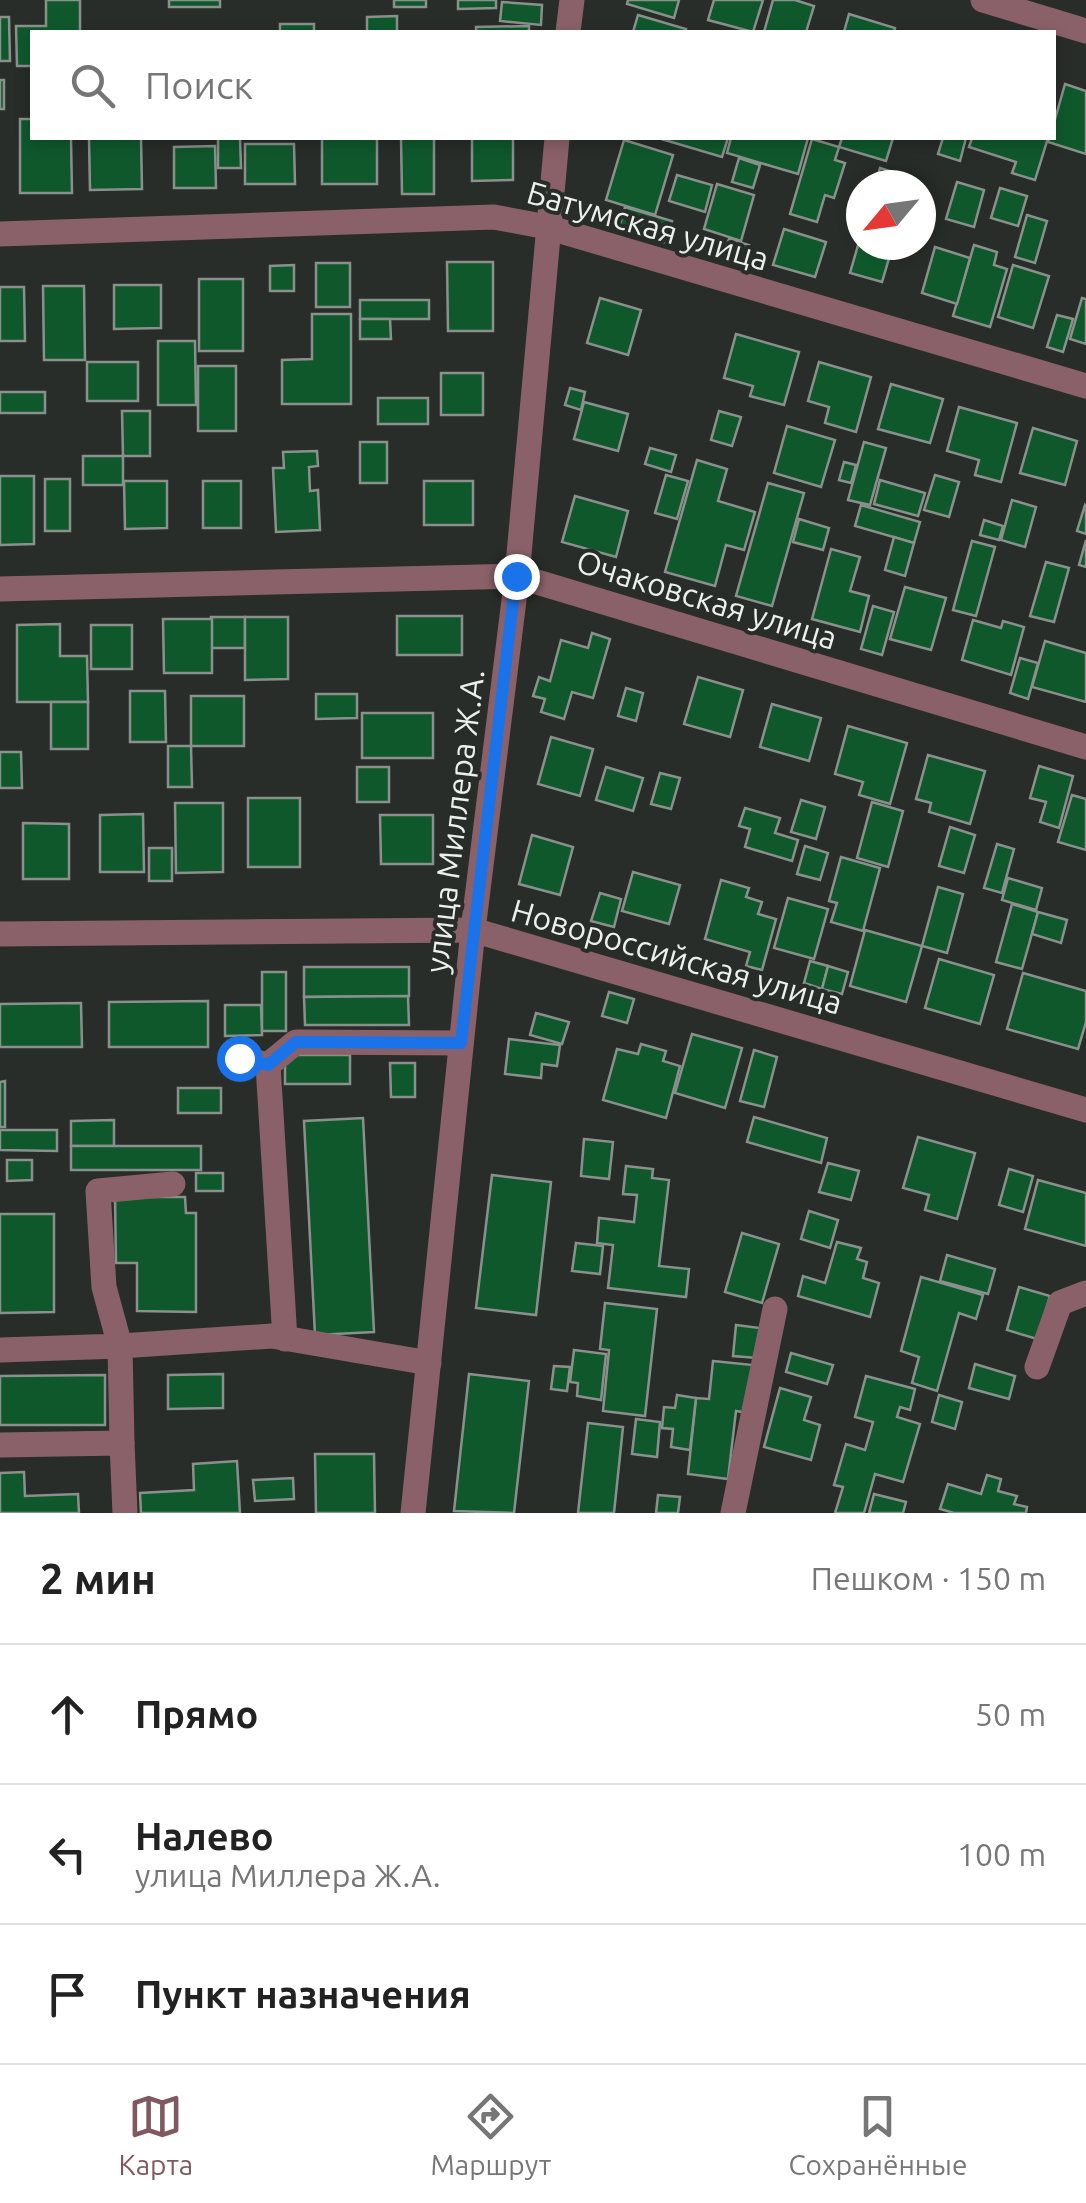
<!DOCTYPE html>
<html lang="ru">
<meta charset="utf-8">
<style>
body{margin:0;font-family:Ubuntu,sans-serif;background:#f2f2f2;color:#222}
.compass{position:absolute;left:846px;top:170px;width:90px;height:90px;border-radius:50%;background:#fff;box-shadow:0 5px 15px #0003;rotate:241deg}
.stop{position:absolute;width:30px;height:30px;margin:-22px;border:8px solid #1a73e8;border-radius:50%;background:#fff}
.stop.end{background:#1a73e8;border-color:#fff;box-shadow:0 2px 10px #0008}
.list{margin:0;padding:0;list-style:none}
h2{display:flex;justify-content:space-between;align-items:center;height:130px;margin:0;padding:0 40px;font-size:42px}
h2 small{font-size:32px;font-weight:400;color:#767676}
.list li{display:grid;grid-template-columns:65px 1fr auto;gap:30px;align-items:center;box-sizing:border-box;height:140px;padding:0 40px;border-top:2px solid #e0e0e0}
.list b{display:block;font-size:38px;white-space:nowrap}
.list p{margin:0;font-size:32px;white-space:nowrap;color:#767676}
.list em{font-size:32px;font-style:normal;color:#767676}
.icon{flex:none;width:55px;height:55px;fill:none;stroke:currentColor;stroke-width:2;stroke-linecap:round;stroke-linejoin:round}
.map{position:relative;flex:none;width:1086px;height:1513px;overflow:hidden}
.search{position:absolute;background:#fff;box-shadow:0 5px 15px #0003;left:30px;right:30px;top:30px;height:110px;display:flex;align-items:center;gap:25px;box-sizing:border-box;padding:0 35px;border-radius:0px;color:#767676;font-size:38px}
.sheet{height:550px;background:#fff}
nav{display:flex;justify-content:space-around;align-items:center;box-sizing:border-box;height:140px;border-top:2px solid #e0e0e0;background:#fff;font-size:28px;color:#767676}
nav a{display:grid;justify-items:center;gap:5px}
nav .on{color:#805861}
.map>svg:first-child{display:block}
.building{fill:#0f582c;stroke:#8a918c;stroke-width:2.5}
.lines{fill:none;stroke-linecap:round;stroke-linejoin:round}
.minor{stroke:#8b6169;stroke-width:25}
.route{stroke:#1a73e8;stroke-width:12}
.labels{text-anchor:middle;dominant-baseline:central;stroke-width:8;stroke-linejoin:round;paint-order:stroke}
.street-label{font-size:32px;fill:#edf1ee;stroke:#282d29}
</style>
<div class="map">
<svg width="1086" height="1513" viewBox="0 0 1086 1513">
<rect width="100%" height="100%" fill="#282d29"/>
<g class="building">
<path d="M46 0H80V32H32V66H17L16 26H46Z"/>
<rect x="169" y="0" width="51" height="7"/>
<rect x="394" y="0" width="32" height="7"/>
<path d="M458 0H496V8L458 9Z"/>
<path d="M628 0H679L674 18 627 4Z"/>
<path d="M714 0H763L753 32 708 20Z"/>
<path d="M773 0H795L814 6 806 32H764Z"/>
<path d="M502 2 542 5 541 25 500 21Z"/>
<path d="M849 14 895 28 894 32H844Z"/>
<path d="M638 15 686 29 685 32H633Z"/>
<path d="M397 16V32H367V17Z"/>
<path d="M0 17H9L10 61H0Z"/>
<rect x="280" y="24" width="34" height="8"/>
<path d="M529 26V32H476V27Z"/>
<rect x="0" y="80" width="4" height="29"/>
<path d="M1065 84 1086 91V154L1048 142 1049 138H1054V123Z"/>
<path d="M20 119H32V138H71L72 193H20Z"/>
<path d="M89 138H141L142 189 90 190Z"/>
<path d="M218 138H240L241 168H218Z"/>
<rect x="322" y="138" width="55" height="46"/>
<path d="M401 138H434V194H402Z"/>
<path d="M472 138H513V180L472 181Z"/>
<path d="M658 138H728L722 157Z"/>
<path d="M731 138H808L798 174 727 153Z"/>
<path d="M842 138H893L886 161 839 147Z"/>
<path d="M943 138H966L960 161 938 154Z"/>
<path d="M972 138H1048L1035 180 1012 173 1016 162 969 147Z"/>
<path d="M812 139 839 147 835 160 845 163 834 198 825 195 817 222 790 214Z"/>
<path d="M624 140 673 155 655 215 606 200Z"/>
<path d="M245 144H294L295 184H245Z"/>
<path d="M215 146 216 188H174V147Z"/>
<path d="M739 158 760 165 753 188 732 182Z"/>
<path d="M880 168 899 174 895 185H875Z"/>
<path d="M677 175 712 185 705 212 669 201Z"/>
<path d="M957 182 984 190 974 227 946 219Z"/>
<path d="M717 184 754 195 741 241 704 229Z"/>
<path d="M1000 188 1027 196 1018 226 991 218Z"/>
<path d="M625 207 672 221 666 243 619 228Z"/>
<path d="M1027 215 1047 221 1035 263 1015 257Z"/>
<path d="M784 229 826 242 815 277 773 265Z"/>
<path d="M861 235V245H893L882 282 850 273Z"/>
<path d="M729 239 749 245 744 262 723 255Z"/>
<path d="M974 245 997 252 994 265 1007 269 990 327 953 316Z"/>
<path d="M935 247 970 258 957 304 922 293Z"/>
<path d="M447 262H493V331H448Z"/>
<rect x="316" y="263" width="34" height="44"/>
<path d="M294 265V291H270V266Z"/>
<path d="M1013 265 1049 276 1033 328 998 317Z"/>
<rect x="199" y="279" width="44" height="72"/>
<path d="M114 285H161V328L114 329Z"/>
<path d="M43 286H84L85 360H44Z"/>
<path d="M0 287H24L25 341H0Z"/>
<path d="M600 298 641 310 628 355 587 343Z"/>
<path d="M1082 298 1086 299V344L1070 339Z"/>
<rect x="360" y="300" width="69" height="19"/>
<path d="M312 314H351V404H282V360L312 359Z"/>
<path d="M1057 315 1073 319 1063 352 1047 347Z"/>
<path d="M360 319H390L391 339H360Z"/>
<path d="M736 334 799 352 784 405 750 396 753 386 724 378Z"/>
<path d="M158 341H195L196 405H158Z"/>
<rect x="87" y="362" width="51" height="39"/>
<path d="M819 362 871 377 856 432 825 423 829 407 808 401Z"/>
<rect x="198" y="366" width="38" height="65"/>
<rect x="441" y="373" width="42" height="42"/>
<path d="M891 384 943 399 930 443 878 429Z"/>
<path d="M570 388 585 392 581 410 565 405Z"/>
<rect x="0" y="392" width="45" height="21"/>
<rect x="378" y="398" width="50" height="26"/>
<path d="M584 402 628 414 618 451 574 439Z"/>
<path d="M959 407 1017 423 1001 482 975 475 979 460 947 451Z"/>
<path d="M122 411H150V456H123Z"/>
<path d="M719 411 741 417 732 446 711 440Z"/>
<path d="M787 426 835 440 821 487 774 473Z"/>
<path d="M1033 428 1077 441 1065 485 1020 473Z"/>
<rect x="360" y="442" width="27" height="41"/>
<path d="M864 442 886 448 870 505 848 500Z"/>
<path d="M650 448 676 455 671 472 645 464Z"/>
<path d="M317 451 318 466 309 467 310 491 318 490 320 530 276 532 273 468H284L283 452Z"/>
<rect x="83" y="456" width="40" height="29"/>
<path d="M697 460 727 469 718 501 755 512 744 550 726 545 715 586 665 572Z"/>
<path d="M844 462 856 465 851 483 839 480Z"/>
<path d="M666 475 688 481 677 519 655 513Z"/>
<path d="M935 475 959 482 949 517 924 510Z"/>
<path d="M0 476H34V544L0 545Z"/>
<rect x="45" y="479" width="25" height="52"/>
<path d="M880 480 925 493 918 516 874 504Z"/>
<path d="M124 481H167V528L125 529Z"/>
<rect x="203" y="481" width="38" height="47"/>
<rect x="424" y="481" width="49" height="44"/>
<path d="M768 483 804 493 772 606 736 596Z"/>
<path d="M575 496 628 511 616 557 562 542Z"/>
<path d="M1012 500 1036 507 1025 547 1001 540Z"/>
<path d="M861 505 920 522 914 543 855 526Z"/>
<path d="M1085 505 1086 506V534L1077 531Z"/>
<path d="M799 519 829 528 823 550 793 542Z"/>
<path d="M984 520 1003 526 999 540 980 535Z"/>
<path d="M894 537 914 543 905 576 885 570Z"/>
<path d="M1086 540V567L1079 565Z"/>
<path d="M972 541 995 547 976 616 953 610Z"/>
<path d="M831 549 860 557 850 591 869 596 860 632 812 619Z"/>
<path d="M1046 562 1069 568 1054 622 1030 616Z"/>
<path d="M905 587 946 598 931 650 890 639Z"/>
<path d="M873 606 894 612 882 655 861 649Z"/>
<rect x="397" y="616" width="65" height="39"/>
<rect x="211" y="617" width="34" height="31"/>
<path d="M245 617H288V679L245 680Z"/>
<path d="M163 619H212V673H164Z"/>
<path d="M973 620 1001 628 1003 621 1024 627 1011 675 962 660Z"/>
<path d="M60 624V656H87L88 702H17V625Z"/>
<rect x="91" y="625" width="41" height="44"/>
<path d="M592 633 610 639 593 698 572 692 564 719 541 712 545 699 533 696 539 677 550 681 561 640 588 648Z"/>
<path d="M1045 641 1086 653V702L1032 687Z"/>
<path d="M1020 658 1038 663 1028 699 1010 693Z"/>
<path d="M698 677 743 690 730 737 684 724Z"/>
<path d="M626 688 643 693 636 721 618 716Z"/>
<path d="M130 691H165L166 742H130Z"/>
<path d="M316 694H357V718L316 719Z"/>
<rect x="191" y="696" width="53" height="50"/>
<rect x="51" y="702" width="37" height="47"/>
<path d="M772 704 821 718 809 761 760 747Z"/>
<rect x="362" y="713" width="71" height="45"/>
<path d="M848 726 907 743 890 804 859 795 863 782 835 774Z"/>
<path d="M551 737 593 749 580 796 538 784Z"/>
<path d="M168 746H191L192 787H168Z"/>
<path d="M0 752H21L22 788H0Z"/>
<path d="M928 755 985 771 970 824 929 812 931 803 916 799Z"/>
<path d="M1039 766 1073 776 1059 828 1040 822 1046 802 1030 798Z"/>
<rect x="357" y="767" width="32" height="35"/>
<path d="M606 767 643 778 633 811 596 800Z"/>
<path d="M660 773 680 778 671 809 651 804Z"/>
<path d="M1072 795 1086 799V850L1058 842Z"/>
<rect x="248" y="798" width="52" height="69"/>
<path d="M801 800 825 807 816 839 791 832Z"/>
<path d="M872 802 903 811 888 867 857 858Z"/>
<path d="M175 803H223V872L176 873Z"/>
<path d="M745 808 780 818 775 833 798 840 792 861 745 847 750 829 739 826Z"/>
<path d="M143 814 144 872H100V815Z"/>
<path d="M380 815H433V864H381Z"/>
<path d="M23 823 69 824V879H23Z"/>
<path d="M950 827 975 835 964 873 939 866Z"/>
<path d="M532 835 573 847 560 895 519 884Z"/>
<path d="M997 844 1014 849 1002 893 984 888Z"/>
<path d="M805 846 828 853 820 880 797 874Z"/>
<rect x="149" y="848" width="23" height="33"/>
<path d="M841 857 880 868 863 931 831 922 837 903 829 901Z"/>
<path d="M633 872 680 885 669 924 622 911Z"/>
<path d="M1008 878 1042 888 1036 910 1002 900Z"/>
<path d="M721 880 749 888 746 897 762 902 758 914 776 919 762 970 746 966 750 952 705 939Z"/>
<path d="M938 887 963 894 947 953 922 946Z"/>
<path d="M600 893 621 899 614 927 591 921Z"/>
<path d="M788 898 828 909 814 959 774 948Z"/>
<path d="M1012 904 1038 912 1022 969 996 962Z"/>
<path d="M1038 912 1067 920 1061 943 1032 934Z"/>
<path d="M865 930 922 946 906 1002 850 986Z"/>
<path d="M939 959 994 975 980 1024 925 1008Z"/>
<path d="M810 961 828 966 822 989 804 983Z"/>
<path d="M828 966 848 972 842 994 822 989Z"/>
<path d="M304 967H409V996L304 997Z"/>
<rect x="262" y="972" width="24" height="59"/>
<path d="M1023 973 1086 991V1022L1078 1049 1007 1029Z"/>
<path d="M609 992 634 999 627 1023 602 1016Z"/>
<path d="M408 996 409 1025H305L304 997Z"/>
<path d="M208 1001V1047H109V1002Z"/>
<path d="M81 1003 82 1047H0V1004Z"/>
<path d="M225 1005H261L262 1035 225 1036Z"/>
<path d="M536 1013 569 1022 562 1044 530 1035Z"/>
<path d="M692 1034 742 1048 725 1108 675 1093Z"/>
<path d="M509 1039 560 1045 557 1066 542 1064 541 1078 505 1074Z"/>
<path d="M641 1044 666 1051 663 1061 680 1066 666 1118 603 1100 617 1049 638 1054Z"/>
<path d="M754 1050 777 1057 764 1107 740 1101Z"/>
<rect x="285" y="1055" width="65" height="29"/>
<path d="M390 1063H415V1097H391Z"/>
<path d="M5 1081V1127H0V1082Z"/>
<rect x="178" y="1088" width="43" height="25"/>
<path d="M754 1117 827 1138 821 1163 747 1142Z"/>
<path d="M363 1118 374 1332 315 1335 304 1121Z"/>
<path d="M114 1120V1146H71V1121Z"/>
<path d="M0 1130H57V1151L0 1150Z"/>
<path d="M918 1137 975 1153 957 1219 925 1210 929 1195 903 1188Z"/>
<path d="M584 1139 613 1142 609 1179 581 1176Z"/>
<rect x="71" y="1146" width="130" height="24"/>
<path d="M7 1160H32V1180L7 1181Z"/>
<path d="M828 1163 859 1171 851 1200 819 1192Z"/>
<path d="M626 1166 653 1169 652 1178 669 1180 659 1266 689 1269 686 1297 608 1288 613 1245 597 1243 599 1218 634 1222 637 1195 623 1194Z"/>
<path d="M1009 1169 1033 1176 1023 1212 999 1205Z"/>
<rect x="196" y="1173" width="27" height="18"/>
<path d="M492 1175 551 1182 536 1315 476 1308Z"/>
<path d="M1038 1180 1086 1193V1246L1025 1229Z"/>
<path d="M115 1197H185L186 1213H196V1312L137 1311V1263H116Z"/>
<path d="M809 1211 838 1220 830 1248 801 1239Z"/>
<path d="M0 1214H54V1312L0 1313Z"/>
<path d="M742 1233 779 1244 762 1303 725 1292Z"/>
<path d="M837 1242 861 1248 857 1259 867 1262 863 1278 879 1283 870 1317 798 1296 803 1276 825 1283Z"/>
<path d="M576 1243 603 1246 600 1274 572 1271Z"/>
<path d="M947 1255 995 1269 988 1294 940 1281Z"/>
<path d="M921 1277 983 1295 976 1319 959 1313 937 1391 912 1383 919 1357 901 1351Z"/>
<path d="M1019 1287 1050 1296 1037 1339 1007 1330Z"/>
<path d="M605 1303 657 1309 645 1416 603 1411 609 1350 600 1349Z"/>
<path d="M736 1325 760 1328 757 1358 733 1356Z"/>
<path d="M574 1350 606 1354 601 1400 577 1396 578 1383 570 1382Z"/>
<path d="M791 1353 833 1365 827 1384 786 1372Z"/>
<path d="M713 1361 753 1365 748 1413 736 1411 728 1479 688 1474 696 1398 709 1399Z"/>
<path d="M975 1364 1015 1376 1009 1399 969 1388Z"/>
<path d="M554 1366 570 1367 567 1391 551 1389Z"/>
<path d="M223 1374V1408L168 1409V1375Z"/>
<path d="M469 1374 529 1381 514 1513 454 1511Z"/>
<path d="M105 1375V1425H0V1376Z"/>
<path d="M866 1376 915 1389 910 1410 900 1407 897 1417 920 1424 903 1482 875 1474 864 1513H835L843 1487 834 1485 846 1444 865 1450 873 1422 855 1417Z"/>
<path d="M780 1388 811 1397 804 1420 820 1425 811 1460 764 1447Z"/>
<path d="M677 1395 696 1398 690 1450 671 1447 673 1429 662 1428 664 1407 675 1408Z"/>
<path d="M939 1395 962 1402 955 1429 932 1422Z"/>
<path d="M636 1419 660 1422 657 1457 632 1454Z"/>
<path d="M588 1423 623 1427 614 1513H578Z"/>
<path d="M315 1454H374L375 1513H316Z"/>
<path d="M237 1461 240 1513H141L140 1493 194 1490 193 1464Z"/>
<path d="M24 1472 25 1496 78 1494 79 1513H0V1473Z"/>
<path d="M987 1475 1001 1479 998 1491 1017 1496 1014 1504 1027 1507 1026 1513H954L940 1509 948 1484 981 1494Z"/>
<path d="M293 1478 294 1499 255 1501 253 1480Z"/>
<path d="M874 1494 906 1502 903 1513H869Z"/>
<path d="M658 1495 680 1497 678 1513H656Z"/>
</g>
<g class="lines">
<g class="minor">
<path d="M983 0 1086 31"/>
<path d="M568 32 572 0"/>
<path d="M0 234 494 217 547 227 1086 386"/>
<path d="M0 589 517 576 1086 747"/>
<path d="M0 934 473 930 1086 1110"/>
<path d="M239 1058 268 1065 285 1339"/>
<path d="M268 1065 296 1042 461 1043"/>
<path d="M0 1350 120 1346 104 1287 98 1191 173 1184"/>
<path d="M1037 1367 1060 1303 1086 1293"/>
<path d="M122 1443 120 1346 272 1336 429 1363"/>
<path d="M0 1445 122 1443 125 1513"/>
<path d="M413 1513 473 930 517 576 557 138"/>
<path d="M733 1513 775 1309"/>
</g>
</g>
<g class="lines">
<path class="route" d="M239 1058 268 1065 296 1042 461 1043 516 576"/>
</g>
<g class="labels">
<g class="street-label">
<text transform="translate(648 225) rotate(16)">Батумская улица</text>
<text transform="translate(707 599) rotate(17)">Очаковская улица</text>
<text transform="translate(454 821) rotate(-83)">улица Миллера Ж.А.</text>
<text transform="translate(677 956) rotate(16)">Новороссийская улица</text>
</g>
</g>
</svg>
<svg class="compass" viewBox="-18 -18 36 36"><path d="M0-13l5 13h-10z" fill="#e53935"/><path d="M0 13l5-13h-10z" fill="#767676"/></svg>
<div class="stop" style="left:239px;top:1058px"></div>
<div class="stop end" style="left:516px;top:576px"></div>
<div class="search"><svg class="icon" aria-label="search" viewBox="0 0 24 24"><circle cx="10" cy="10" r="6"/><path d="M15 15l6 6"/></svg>Поиск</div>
</div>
<section class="sheet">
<h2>2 мин<small>Пешком · 150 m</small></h2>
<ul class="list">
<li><svg class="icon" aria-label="ahead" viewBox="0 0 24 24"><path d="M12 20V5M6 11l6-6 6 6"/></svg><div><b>Прямо</b></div><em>50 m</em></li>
<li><svg class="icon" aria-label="left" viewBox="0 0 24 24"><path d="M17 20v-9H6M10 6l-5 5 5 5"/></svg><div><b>Налево</b><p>улица Миллера Ж.А.</p></div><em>100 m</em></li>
<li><svg class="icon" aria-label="arrive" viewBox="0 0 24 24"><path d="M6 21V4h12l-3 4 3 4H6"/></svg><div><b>Пункт назначения</b></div></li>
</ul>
</section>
<nav>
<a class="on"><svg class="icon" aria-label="map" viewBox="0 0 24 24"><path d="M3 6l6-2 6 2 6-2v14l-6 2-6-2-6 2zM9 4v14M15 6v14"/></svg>Карта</a>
<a><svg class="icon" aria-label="directions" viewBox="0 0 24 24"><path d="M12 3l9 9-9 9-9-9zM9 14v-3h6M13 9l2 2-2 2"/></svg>Маршрут</a>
<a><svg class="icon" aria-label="saved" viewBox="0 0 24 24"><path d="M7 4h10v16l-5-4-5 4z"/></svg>Сохранённые</a>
</nav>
